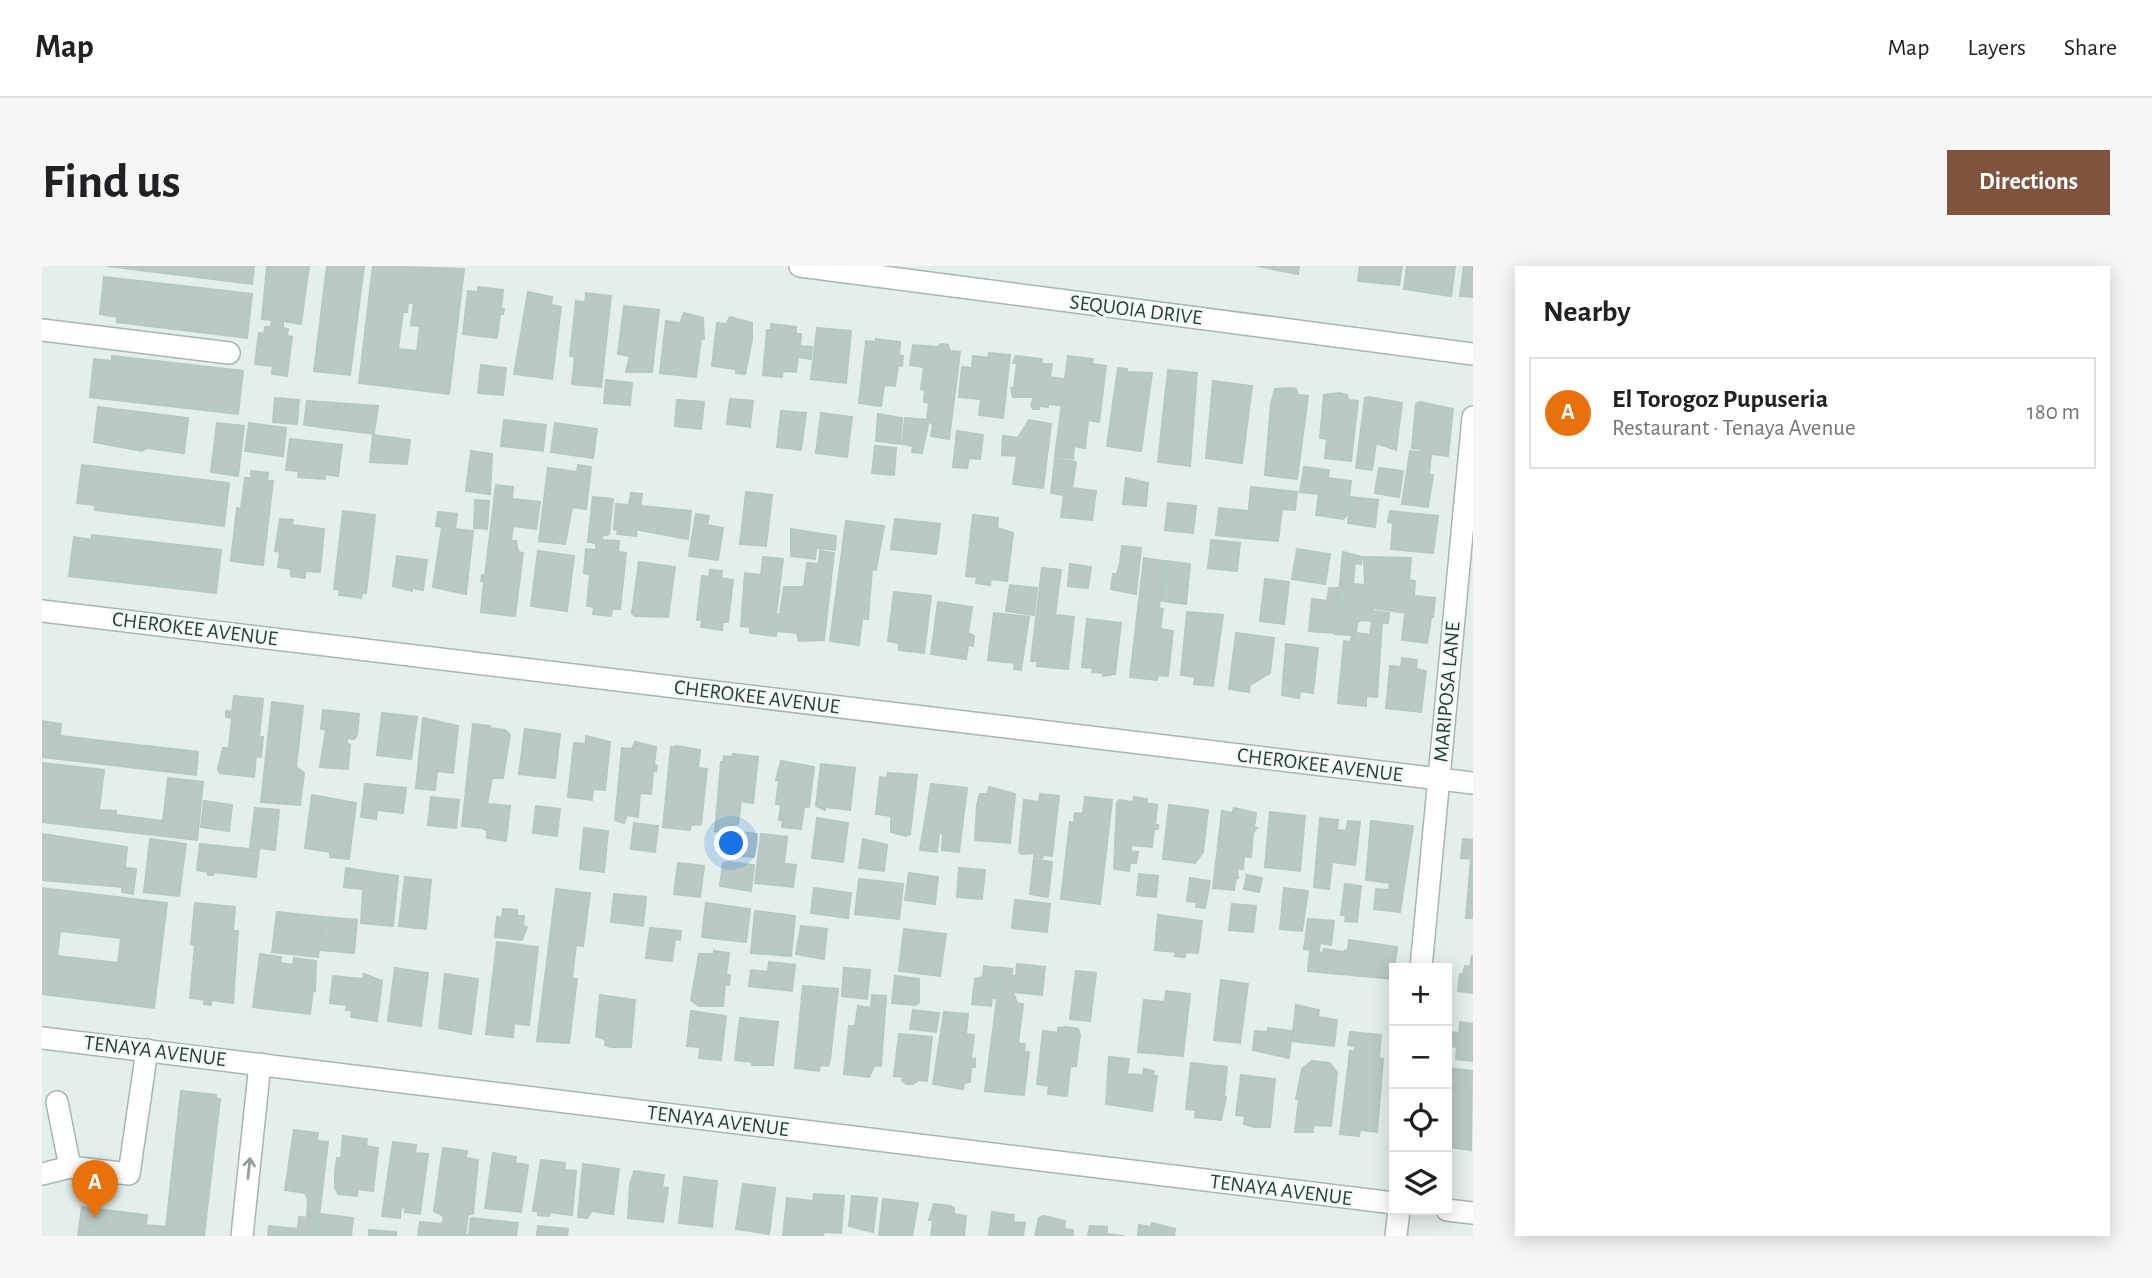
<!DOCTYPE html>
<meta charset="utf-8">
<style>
body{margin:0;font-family:"Alegreya Sans",sans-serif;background:#f6f6f6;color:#202124}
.controls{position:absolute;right:21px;bottom:21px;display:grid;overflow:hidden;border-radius:0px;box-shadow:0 4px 18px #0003}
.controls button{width:63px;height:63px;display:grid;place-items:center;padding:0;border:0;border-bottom:2px solid #e0e0e0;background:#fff;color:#202124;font:35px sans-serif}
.you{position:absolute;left:690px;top:578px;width:24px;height:24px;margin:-18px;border:5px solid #fff;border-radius:50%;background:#1a73e8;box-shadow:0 0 0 10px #1a73e833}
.badge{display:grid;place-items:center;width:46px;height:46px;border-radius:50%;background:#7f533d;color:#fff;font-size:23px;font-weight:700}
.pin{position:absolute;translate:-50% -58px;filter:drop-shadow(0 2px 4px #0008)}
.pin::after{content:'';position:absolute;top:37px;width:24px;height:21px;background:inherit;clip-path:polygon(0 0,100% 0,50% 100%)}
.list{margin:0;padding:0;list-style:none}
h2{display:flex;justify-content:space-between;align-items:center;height:91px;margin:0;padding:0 28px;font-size:30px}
h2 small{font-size:23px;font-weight:400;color:#757577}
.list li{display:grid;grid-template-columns:46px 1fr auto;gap:21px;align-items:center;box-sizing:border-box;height:112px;margin:0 14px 14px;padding:0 14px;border:2px solid #e0e0e0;border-radius:0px}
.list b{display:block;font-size:26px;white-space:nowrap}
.list p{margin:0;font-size:23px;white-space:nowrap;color:#757577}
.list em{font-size:23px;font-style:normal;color:#757577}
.icon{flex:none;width:38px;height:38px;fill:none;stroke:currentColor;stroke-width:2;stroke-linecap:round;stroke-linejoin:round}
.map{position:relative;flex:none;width:1431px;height:970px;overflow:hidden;border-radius:0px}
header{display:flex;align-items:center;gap:42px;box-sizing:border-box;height:98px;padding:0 35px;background:#fff;border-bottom:2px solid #e0e0e0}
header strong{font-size:33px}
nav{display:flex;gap:38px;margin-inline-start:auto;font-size:24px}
.intro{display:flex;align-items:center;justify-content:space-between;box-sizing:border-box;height:168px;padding:0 42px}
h1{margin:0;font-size:49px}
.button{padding:18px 32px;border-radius:0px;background:#7f533d;color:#fff;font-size:24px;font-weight:700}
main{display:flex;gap:42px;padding:0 42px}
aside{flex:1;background:#fff;border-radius:0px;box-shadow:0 4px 18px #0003}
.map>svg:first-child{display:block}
.building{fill:#b9c9c4;stroke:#b6c8c2;stroke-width:2;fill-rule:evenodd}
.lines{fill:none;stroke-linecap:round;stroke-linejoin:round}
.minor-casing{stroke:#a6b6b3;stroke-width:24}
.minor{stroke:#fff;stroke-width:21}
.oneway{stroke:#91a09d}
.labels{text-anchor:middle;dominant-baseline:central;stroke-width:6;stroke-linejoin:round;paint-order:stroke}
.street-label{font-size:21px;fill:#23403b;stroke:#f5faf8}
</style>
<header>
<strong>Map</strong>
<nav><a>Map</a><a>Layers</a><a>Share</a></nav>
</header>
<div class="intro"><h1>Find us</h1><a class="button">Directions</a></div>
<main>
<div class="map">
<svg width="1431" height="970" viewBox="0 0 1431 970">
<rect width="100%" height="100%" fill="#e4eeeb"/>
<g class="building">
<path d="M65 0H212L210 18Z"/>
<path d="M225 0H267L259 58 241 55V62L246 63 245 70 250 71 245 110 230 108 231 100 213 98 217 67 222 68 223 61H229L230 54 220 53Z"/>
<path d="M285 0H322L308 109 272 105Z"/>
<path d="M331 0 422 3 407 128 317 117ZM366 37H372L369 59 378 60 375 85 356 83 361 46H365Z"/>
<path d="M1215 0H1257L1256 8Z"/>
<path d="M1318 0H1360L1357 19 1316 15Z"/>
<path d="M1365 0H1413L1409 30 1362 23Z"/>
<path d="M1422 0H1431V31L1418 30Z"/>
<path d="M62 11 210 28 205 72 75 56V51L58 48Z"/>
<path d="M436 21 461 24 459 43H462L461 48H458L455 72 421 68 426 25 436 26Z"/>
<path d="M486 26 510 31 509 39 519 41 510 113 472 108Z"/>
<path d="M544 27 569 30 559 121 530 118 533 91 528 90 534 35 543 36Z"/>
<path d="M582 40 617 44 610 106H584L588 90 576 88Z"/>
<path d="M642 47 661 52 662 73H659L654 111 618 107 624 55 638 57Z"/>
<path d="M688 51 710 57V74L703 108 694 107V103L670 100 675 57 684 58Z"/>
<path d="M729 58 754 61V68H759L758 80 770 81 769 93 756 91 754 106 741 105 740 111 721 109 725 64H729Z"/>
<path d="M775 62 809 65 804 117 769 113Z"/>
<path d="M834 73 858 76 857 89 861 90 860 100 856 99 853 120 842 119 839 140 817 137 824 75 834 76Z"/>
<path d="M899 78 906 79 908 85 918 86 907 173 889 170 891 159 885 152 887 137 882 136 883 124 879 123 882 101 868 99 871 79 896 81Z"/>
<path d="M947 87 968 89 961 152 937 149 939 133 917 131 920 101 930 102 931 90 946 92Z"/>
<path d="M70 90 201 105 196 148 48 131 52 93 70 95Z"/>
<path d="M974 90 1000 93 999 98H1010L1008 111 1021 113 1018 139 1006 138V141L997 140V143H991L989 139 992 131H971L969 122H972L975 97H971Z"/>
<path d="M1026 90 1051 93 1050 98 1064 100 1057 156 1046 154 1043 182 1032 180 1031 193 1013 191Z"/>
<path d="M439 99 464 102 461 129 436 127Z"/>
<path d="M1076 102 1085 103 1084 106 1110 107 1099 185 1065 180Z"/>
<path d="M1126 104 1155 107 1148 200 1116 196Z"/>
<path d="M564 114 590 117 588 139 562 137Z"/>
<path d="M1171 115 1210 120 1200 197 1164 192Z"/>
<path d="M1247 122 1254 123 1256 129 1266 130 1255 213 1223 209 1229 138 1233 123Z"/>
<path d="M1297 127 1305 129 1306 134 1316 135 1309 195 1283 192 1285 173 1278 172 1282 129Z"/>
<path d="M1327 131 1360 137 1354 184 1334 177 1330 204 1314 202 1323 132Z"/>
<path d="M233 132 257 134 255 158 231 156Z"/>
<path d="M688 133 711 135 708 161 685 158Z"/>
<path d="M635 134 662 136 659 163 633 160Z"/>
<path d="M265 135 336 140 332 168 262 159Z"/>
<path d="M1378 136 1411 143 1406 190 1389 188 1387 209H1391L1386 241 1360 238 1368 185 1380 186V183L1370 182 1374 138Z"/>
<path d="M56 141 146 152 142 187 105 182 100 185 52 176Z"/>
<path d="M739 145 764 147 759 184 735 181Z"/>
<path d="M779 147 810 151 805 191 774 187Z"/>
<path d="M836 148 860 152 858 178 834 175Z"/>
<path d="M863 152 887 154 880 187 870 186 871 180 860 178Z"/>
<path d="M462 154 504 159 501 185 459 180Z"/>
<path d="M987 154 1009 158 1001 222 971 218 975 190 960 189 961 170 976 172Z"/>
<path d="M175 157 202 160 196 210 169 206Z"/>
<path d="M207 157 244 162 241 190 203 185Z"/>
<path d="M513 157 555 163 551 192 509 186Z"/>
<path d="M915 165 941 169 938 193 927 192 925 202 911 201Z"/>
<path d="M331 169 368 174 365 198 328 196Z"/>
<path d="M248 173 300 179 296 210 283 208V213L256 211 257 205 244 204Z"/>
<path d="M833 180 854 182 852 209 830 207Z"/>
<path d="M429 185 450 188 448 228 424 225Z"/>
<path d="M1013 193 1034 196 1030 222 1054 225 1050 254 1019 251 1022 229 1009 227Z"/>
<path d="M40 199 187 217 182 260 53 244V239L35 237Z"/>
<path d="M536 199 549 201 544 243 530 241 523 278 497 275 506 202 535 206Z"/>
<path d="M1262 201 1287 204 1286 212 1309 215 1305 249 1301 253 1274 249 1277 228 1258 226Z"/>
<path d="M1337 202 1361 205 1357 231 1333 227Z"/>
<path d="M209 205 226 207 225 215H231L221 299 189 295 195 242 199 243 203 212H209Z"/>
<path d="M1084 212 1106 217 1104 240 1081 238Z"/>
<path d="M454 219 471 221 470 233 498 236 494 263 471 260 469 275H474L476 286 481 287 473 350 439 346 442 315H439L440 309 443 310Z"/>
<path d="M1209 221 1255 226 1253 244 1240 243 1236 275 1204 272Z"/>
<path d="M704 226 730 229 724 280 698 278Z"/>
<path d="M589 227 600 228 594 270 575 268 576 264 572 263 574 238 587 239Z"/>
<path d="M551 231 571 233 567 268 560 270V274L577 275 576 286 584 287 578 343H570L569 350 551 348 552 341 545 340 548 308 542 307 544 283 554 284V277L546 276Z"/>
<path d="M1309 231 1336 234 1333 261 1306 257Z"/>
<path d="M433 234 447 235 445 263 432 262Z"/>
<path d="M1126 237 1154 240 1151 267 1123 264Z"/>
<path d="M600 240 649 245 646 273 597 264Z"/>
<path d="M1177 242 1205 245 1202 272 1174 269Z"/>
<path d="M301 245 333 249 324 327H320L319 332 297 329 298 324 292 323Z"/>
<path d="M1348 245 1396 250 1391 287 1349 283 1351 257 1346 256Z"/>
<path d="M396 246 415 248 413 263 431 265 424 328 391 321 400 261 394 260Z"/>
<path d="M654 248 667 250 665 259 681 262 676 294 647 290Z"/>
<path d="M931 249 956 252 955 262 971 267 965 315 949 313 948 319 934 317 935 311 924 310Z"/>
<path d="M238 253 251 254 250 259 282 263 278 306 263 305V312L249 310V303L236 301 238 286 233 285Z"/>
<path d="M853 253 898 258 894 288 849 283Z"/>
<path d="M804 255 842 260 834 304 830 303 826 353 820 352 817 379 788 375Z"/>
<path d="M749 263 794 270 793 284 774 282 773 293 749 290Z"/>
<path d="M50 269 179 284 174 327 27 310 32 271 50 274Z"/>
<path d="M1169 274 1198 277 1195 305 1166 302Z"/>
<path d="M1080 280 1099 282 1094 328 1069 323 1071 308H1075L1078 297Z"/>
<path d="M1255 283 1288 288 1283 318 1250 313Z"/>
<path d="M496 285 532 290 525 345 489 340Z"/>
<path d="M778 285 792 287 782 374 757 375 755 367 736 365 735 360 734 370 708 367V361L699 360 703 307 719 309 721 291 741 293 734 348H738L742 321H762L765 297 777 298Z"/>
<path d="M1301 286 1320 291 1319 298 1313 297 1311 318 1323 319 1322 291 1369 292 1367 314 1373 315 1372 330 1393 332 1391 351 1331 342V345L1347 347 1346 357H1340L1335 431 1324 430V440L1296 437 1302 375 1309 376 1310 369 1293 368ZM1319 354 1330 355 1328 369 1314 367 1315 357Z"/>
<path d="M355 290 385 294 381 324 370 322V325L351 320Z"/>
<path d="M1102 292 1122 295 1117 342 1121 343 1118 363 1131 365 1126 410 1116 409 1115 414 1088 411Z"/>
<path d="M1124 295 1148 298 1144 338 1119 335Z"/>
<path d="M597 296 633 301 626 351 593 350 590 347Z"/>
<path d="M1028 298 1049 301 1046 322 1026 320Z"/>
<path d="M1000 302 1019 304 1013 349 1032 351 1026 403 995 400 996 395H989Z"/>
<path d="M668 304 680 305 679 312 691 314 686 356H681L680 364 659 361 660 354H655L660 310 667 311Z"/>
<path d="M1223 313 1247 316 1242 358 1218 355Z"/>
<path d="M968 319 995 322 992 349 964 345Z"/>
<path d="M1287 322H1296L1291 367 1267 365 1270 333 1285 335Z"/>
<path d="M852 326 889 330 882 387 857 384V377L846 375Z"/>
<path d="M896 336 930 341 926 367 932 370 931 380 926 379 924 393 889 388Z"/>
<path d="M1145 346 1181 349 1171 420 1152 418 1153 411 1139 409Z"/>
<path d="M952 347 987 351 979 404 972 403 973 397 946 394Z"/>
<path d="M1363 349 1389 352 1385 377 1360 374Z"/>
<path d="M1045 353 1079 357 1073 408 1061 410 1062 407 1050 406 1051 402 1040 401Z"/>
<path d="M1194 367 1232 372 1228 407 1208 419 1207 426 1187 423Z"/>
<path d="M1244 378 1276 382 1271 427 1258 425 1257 432 1240 429Z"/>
<path d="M1360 392 1375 394 1374 403 1384 405 1379 446 1344 442 1348 400 1359 401Z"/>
<path d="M192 430 221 433 217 471H221L219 491 214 490 212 511 178 507 176 503 181 482H187L190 452 184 451V445L190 446Z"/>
<path d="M230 436 261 440 254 501 262 507 258 539 219 536Z"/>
<path d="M281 444 317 448 315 469 312 473 305 472V478L308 479 306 503 278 501 284 464 279 463Z"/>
<path d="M340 447 375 451 369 493 335 489Z"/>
<path d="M381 452 416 460 411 507 395 505 393 524 374 522Z"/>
<path d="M0 455 19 458 18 470 156 486 154 509 0 491Z"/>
<path d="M431 458 448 460 447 462 463 464 468 469 461 512H450L445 538 468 540 464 575 445 572V565L440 562 420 560Z"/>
<path d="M483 463 518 468 513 512 477 508Z"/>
<path d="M544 470 568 476 563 524 551 523 550 534 526 531 532 477 544 478Z"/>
<path d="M593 476 614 481 612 499 615 500 614 505H611L609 528 598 527 596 551 585 549 582 557 573 554 580 482 590 483Z"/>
<path d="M635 480 658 484 656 502 665 503 659 558 649 559 648 564 621 561 629 481Z"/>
<path d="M691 488 716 491 711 537 699 535 696 558H692V565L715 568 712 591 687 589 690 567 673 565 679 496H681L682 490 690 491Z"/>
<path d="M739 495 772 501 767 541H762L759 563 740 561 741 554H737L739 539 734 538 737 514H734Z"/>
<path d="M0 497 62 504 57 544 74 545V549L121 555 126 512 161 516 155 574 0 556Z"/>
<path d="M779 498 813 502 808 544 783 541V544L774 540Z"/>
<path d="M846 507 875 509 868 568 864 570 849 566V550L834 548 838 511 845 512Z"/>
<path d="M323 518 364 522 361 547 335 544 334 553 319 551Z"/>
<path d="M889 518 925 522 917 586 900 584 901 568 897 567 895 586 878 584Z"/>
<path d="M947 521 973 528 968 577 933 574 935 539 938 528H946Z"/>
<path d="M998 528 1017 530 1010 590 1001 589 1000 592 992 591V587L979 588 977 585 982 534 997 536Z"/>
<path d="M270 529 314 537 307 593 288 591V586L263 582Z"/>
<path d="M389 531 417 534 414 562 386 559Z"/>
<path d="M1043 531 1070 534 1058 638 1019 633 1028 556 1032 557 1033 547 1041 548Z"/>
<path d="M1092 531 1105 533 1104 537 1115 539 1113 559H1116V563H1112L1110 581 1089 579V585L1096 586 1094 597H1088L1087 605 1072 603 1075 537 1077 534 1091 536Z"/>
<path d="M162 535 190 539 187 565 159 561Z"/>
<path d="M1127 539 1166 544 1161 586 1153 597 1121 593Z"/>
<path d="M494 540 518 543 515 570 491 567Z"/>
<path d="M213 542 237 544 233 584 208 581Z"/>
<path d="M1192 542 1214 547 1212 562H1215L1211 567 1209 591 1202 590 1201 603 1195 602 1196 612H1194L1192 624 1171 622 1180 545 1190 547Z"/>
<path d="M1228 546 1263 550 1258 605 1223 601Z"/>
<path d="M775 552 806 557 801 596 770 592Z"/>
<path d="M1278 552 1296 554 1295 564 1304 565 1306 555 1318 556 1313 599 1290 596 1287 623 1272 621Z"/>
<path d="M1329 555 1371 560 1358 646 1332 643 1334 623 1347 624 1348 617 1324 614Z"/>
<path d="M592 557 616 560 613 586 589 583Z"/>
<path d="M542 562 566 565 562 606 538 603Z"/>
<path d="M0 568 85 581 83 602 94 603 91 628 80 626V621L0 614Z"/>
<path d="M719 568 745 571 742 598 754 599 751 621 713 617Z"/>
<path d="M108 573 144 578 137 630 102 626Z"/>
<path d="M821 573 845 579 842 605 817 602Z"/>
<path d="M1421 573 1431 574V652H1424L1429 593 1419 592Z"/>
<path d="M158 578 217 584 214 611 171 606V609H166V606L155 604Z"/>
<path d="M992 593 1010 596 1006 631 988 628Z"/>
<path d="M687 596 712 599 709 625 678 620 681 597Z"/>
<path d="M636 597 662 600 658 631 632 628Z"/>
<path d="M304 602 356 610 351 660 319 657 321 623 302 621Z"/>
<path d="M917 602 943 604 940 633 915 631Z"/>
<path d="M867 607 896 611 893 638 863 634Z"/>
<path d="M1097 608 1116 610 1114 631 1095 629Z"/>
<path d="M1205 609 1220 612 1217 626 1202 623Z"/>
<path d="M363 611 389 614 384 663 357 660Z"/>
<path d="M1148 612 1168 615 1163 642 1154 641 1155 636 1145 635Z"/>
<path d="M817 613 861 618 857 653 813 648Z"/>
<path d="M1303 618 1319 620 1315 656 1303 655 1304 649H1299Z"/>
<path d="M0 622 125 637 112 742 0 728ZM18 665 79 672 76 697 15 690Z"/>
<path d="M772 622 809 627 806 652 769 647Z"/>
<path d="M1242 622 1266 625 1260 665 1238 663Z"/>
<path d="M514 623 548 627 541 680 534 679 530 713H535L527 777 495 775Z"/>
<path d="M572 628 604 631 601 660 569 656Z"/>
<path d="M973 634 1008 638 1005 666 970 662Z"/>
<path d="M153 637 193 641 191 665H196L191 737 169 734V739L162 738 163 734 148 732 153 679 149 678Z"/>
<path d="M664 637 708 643 704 676 660 671Z"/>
<path d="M1190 638 1214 640 1211 666 1187 664Z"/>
<path d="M461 643 475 644V650H482L481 660 485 661 480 674 453 671 455 651 460 652Z"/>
<path d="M713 645 753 650 749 690 709 687Z"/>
<path d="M235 646 281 651 276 691 230 686Z"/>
<path d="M1116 649 1160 655 1156 687 1144 686 1143 691 1133 690 1134 686 1113 684Z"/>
<path d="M282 651 315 654 312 687 279 684Z"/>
<path d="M1266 653 1292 655 1289 679 1278 677 1277 685 1262 683Z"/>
<path d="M759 660 785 663 782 693 754 688Z"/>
<path d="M608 662 639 665 638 674 633 673 630 695 604 692Z"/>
<path d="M862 663 904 668 898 710 857 705Z"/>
<path d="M1307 674 1355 681 1351 713 1266 705 1268 685 1281 687 1282 683 1301 686 1306 683Z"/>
<path d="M455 676 496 681 487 759 472 757 471 771 444 768Z"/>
<path d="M672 685 687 687 684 709H688L687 719 683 718 681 740H657L649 734 657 688H672Z"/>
<path d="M218 688 239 691 238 697 251 699 252 692 274 695 273 725 271 724 268 748 211 741Z"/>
<path d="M1430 689 1431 727 1416 725 1418 708H1421L1423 700 1428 701Z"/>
<path d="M727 696 753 699 750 725 707 720 709 704 726 706Z"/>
<path d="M975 698 1003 701 1000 729 971 726 975 737 981 738 976 777 983 778 982 786H987L982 829 943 825 955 733 952 732 954 701 970 703V710H974Z"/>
<path d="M942 700 953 702 949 740 930 738 933 713 941 711Z"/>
<path d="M353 702 386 707 379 760 346 755Z"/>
<path d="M802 702 828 704 825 733 800 730Z"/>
<path d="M1034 705 1054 707 1048 755 1028 753Z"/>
<path d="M322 708 340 715 335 755 309 751 310 744H304L305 739 288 737 291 710 321 713Z"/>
<path d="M403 708 436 713 429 768 397 762Z"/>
<path d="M853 710 877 713V736L874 739 850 737Z"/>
<path d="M1179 714 1206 718 1198 777 1172 774Z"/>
<path d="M761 720 796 723 788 794 786 800 778 799 777 805 753 802Z"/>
<path d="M1124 725 1148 728 1141 790 1096 786 1102 734 1123 736Z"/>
<path d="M558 729 593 734 589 781H569L563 779 564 774 554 770Z"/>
<path d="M830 729 844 730 839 800 833 799 827 811 802 808 807 760H813L816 740 829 742Z"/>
<path d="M1254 739 1277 744 1276 751 1295 754 1292 780 1250 775Z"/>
<path d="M871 744 897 747 894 766 868 763Z"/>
<path d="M649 745 684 750 679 794 657 792 658 781 645 780Z"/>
<path d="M902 746 926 748 924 768 932 769 929 793H933V801H929L928 816 922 817 921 823 891 818Z"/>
<path d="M698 752 736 756 731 799H710V796L693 794Z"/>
<path d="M1418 756 1431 758V795L1414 793 1415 781 1408 780 1409 766 1417 767Z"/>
<path d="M1024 761 1036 763 1038 769 1034 800H1028L1025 830 1006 828 1007 820 995 818 1001 765 1016 767V762Z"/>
<path d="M1226 762 1250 765 1247 792 1211 784 1213 765 1226 766Z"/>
<path d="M1308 766 1339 769 1337 792 1341 793 1335 866 1318 864 1317 870 1298 868 1308 785 1312 786 1313 780 1306 779Z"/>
<path d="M857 768 890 771 885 815 872 814 874 816 871 818H864L860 814 862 811 852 810Z"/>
<path d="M1067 791 1087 793 1085 808 1101 809 1102 803 1112 805 1111 810H1115L1110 845 1064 838Z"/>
<path d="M1270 795 1288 797 1295 807 1289 860 1271 859V866H1253L1257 833H1254L1260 803Z"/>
<path d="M1149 797 1185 801 1182 831H1184L1179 854 1153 851 1154 844 1144 843Z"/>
<path d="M1405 802 1430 805 1429 884 1407 881 1408 875 1405 874Z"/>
<path d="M1199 809 1233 813 1228 861H1212L1202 858 1203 850 1194 849Z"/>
<path d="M139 825 174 829V833H178L162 970H36L40 941 105 949 104 959 124 961Z"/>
<path d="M252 864 276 867 275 875 286 876 277 951 265 950 266 934 263 927 243 924Z"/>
<path d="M301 870 325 873 324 880 336 882 331 925 316 923 315 930 296 928 293 921V906L295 892H299Z"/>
<path d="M351 876 374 879 373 887 386 888 378 948 363 946 364 942 359 941 358 952 340 950Z"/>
<path d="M401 882 425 885 424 892 436 894 431 948H426L424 965H421L426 970H376L378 956 400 958 402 950 392 945Z"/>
<path d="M451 887 474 891 473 897 486 899 479 946 443 942Z"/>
<path d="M499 894 523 897 522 904 534 905 530 949 508 946 507 950 496 949V945H491Z"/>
<path d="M541 898 577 903 571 948 550 945 545 952 536 951Z"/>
<path d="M592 905 622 909 620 921 626 922 621 956 586 952 588 919Z"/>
<path d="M642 911 675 915 670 961 637 957Z"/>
<path d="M701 918 733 922 727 968 694 963Z"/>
<path d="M772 928 802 930 799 967 782 966 781 970H741L745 932 771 935Z"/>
<path d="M810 930 835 932 831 966 807 960Z"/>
<path d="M841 933 876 937 870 970H837Z"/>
<path d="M892 938 908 940 912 942V948L924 950 922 970H889L891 954H887Z"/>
<path d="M950 946 972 949 971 956 983 957 981 970H947Z"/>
<path d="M279 948 311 952 309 970H277Z"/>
<path d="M1002 950 1023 955 1022 963 1031 964V970H993L997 952Z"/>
<path d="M257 951 277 953 275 970H226L227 960 256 963Z"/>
<path d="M429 952 476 957 474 970H427Z"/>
<path d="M1110 957 1133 963 1132 970H1096L1097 959 1109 961Z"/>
<path d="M496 960 526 963 525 970H495Z"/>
<path d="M1048 960 1065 961V968L1082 970H1046Z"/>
<path d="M327 964 354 966V970H327Z"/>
</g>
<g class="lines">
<defs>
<g id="minor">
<path d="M758 0 1431 88"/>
<path d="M0 64 187 87"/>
<path d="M0 345 1431 517"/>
<path d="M1379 702 1431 151"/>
<path d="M0 772 1352 937"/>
<path d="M28 901 87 908 105 784"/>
<path d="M0 908 28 901 15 836"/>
<path d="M1405 944 1431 947"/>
<path d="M200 970 218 798"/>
<path d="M1354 970 1357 944"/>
</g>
</defs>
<use href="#minor" class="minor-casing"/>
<use href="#minor" class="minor"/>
</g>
<defs><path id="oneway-shaft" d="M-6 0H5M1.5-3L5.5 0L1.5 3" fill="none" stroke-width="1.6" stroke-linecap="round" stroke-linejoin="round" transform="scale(1.75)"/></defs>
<use class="oneway" href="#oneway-shaft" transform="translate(207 902) rotate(-84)"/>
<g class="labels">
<g class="street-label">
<text transform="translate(1094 44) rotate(7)">SEQUOIA DRIVE</text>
<text transform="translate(153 363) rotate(7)">CHEROKEE AVENUE</text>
<text transform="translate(1405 426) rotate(-85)">MARIPOSA LANE</text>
<text transform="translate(715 431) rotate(7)">CHEROKEE AVENUE</text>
<text transform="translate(1278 499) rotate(7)">CHEROKEE AVENUE</text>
<text transform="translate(113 785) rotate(7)">TENAYA AVENUE</text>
<text transform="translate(676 855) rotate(7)">TENAYA AVENUE</text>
<text transform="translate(1239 924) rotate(7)">TENAYA AVENUE</text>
</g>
</g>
</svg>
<div class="controls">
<button>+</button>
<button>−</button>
<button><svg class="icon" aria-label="locate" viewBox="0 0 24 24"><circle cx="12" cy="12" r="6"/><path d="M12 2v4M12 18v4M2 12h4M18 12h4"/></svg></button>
<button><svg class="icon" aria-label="layers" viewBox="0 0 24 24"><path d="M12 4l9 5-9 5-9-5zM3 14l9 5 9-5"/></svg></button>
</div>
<div class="you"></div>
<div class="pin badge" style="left:53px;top:952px;background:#e8710a">A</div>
</div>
<aside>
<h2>Nearby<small></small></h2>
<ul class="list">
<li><span class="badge" style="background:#e8710a">A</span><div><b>El Torogoz Pupuseria</b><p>Restaurant · Tenaya Avenue</p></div><em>180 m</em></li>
</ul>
</aside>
</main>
